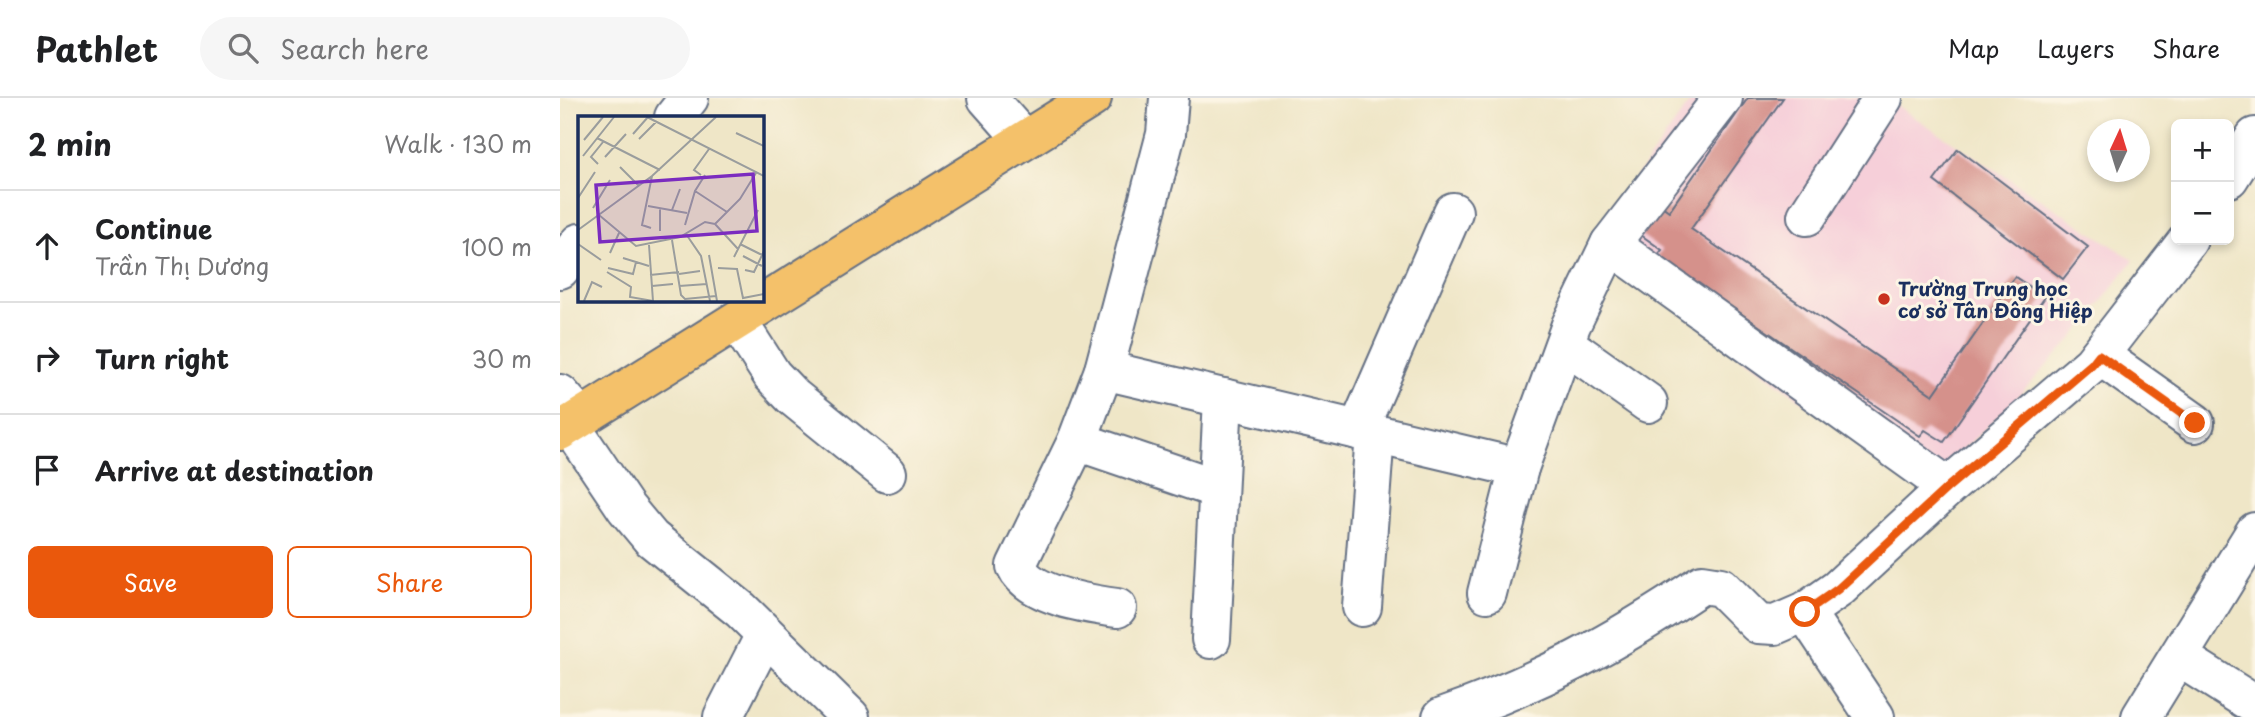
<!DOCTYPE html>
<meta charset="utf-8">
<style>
body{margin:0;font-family:"Playpen Sans",sans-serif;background:#f6f6f6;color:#202124}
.controls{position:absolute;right:21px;top:21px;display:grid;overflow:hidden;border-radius:10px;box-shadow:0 4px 10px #0003}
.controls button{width:63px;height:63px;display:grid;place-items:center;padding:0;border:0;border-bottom:2px solid #e0e0e0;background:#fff;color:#202124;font:35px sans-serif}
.compass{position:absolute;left:1527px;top:21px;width:63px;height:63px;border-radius:50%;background:#fff;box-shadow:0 4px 10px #0003;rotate:4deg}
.stop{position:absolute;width:21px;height:21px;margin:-16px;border:5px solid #ea580c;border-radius:50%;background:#fff}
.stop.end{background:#ea580c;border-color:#fff;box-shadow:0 2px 7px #0008}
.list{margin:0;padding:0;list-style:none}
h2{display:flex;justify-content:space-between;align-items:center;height:91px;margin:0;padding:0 28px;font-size:30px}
h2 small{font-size:23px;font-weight:400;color:#757577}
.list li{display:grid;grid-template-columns:46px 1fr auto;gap:21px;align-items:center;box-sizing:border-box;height:112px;padding:0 28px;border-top:2px solid #e0e0e0}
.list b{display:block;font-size:26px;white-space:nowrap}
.list p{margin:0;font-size:23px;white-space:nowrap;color:#757577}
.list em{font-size:23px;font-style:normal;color:#757577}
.actions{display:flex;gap:14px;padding:21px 28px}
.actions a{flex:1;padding:16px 0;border:2px solid #ea580c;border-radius:10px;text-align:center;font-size:24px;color:#ea580c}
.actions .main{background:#ea580c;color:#fff}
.icon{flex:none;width:38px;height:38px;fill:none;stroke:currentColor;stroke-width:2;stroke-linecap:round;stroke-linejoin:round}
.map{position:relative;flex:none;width:1695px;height:619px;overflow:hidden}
header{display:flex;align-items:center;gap:42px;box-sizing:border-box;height:98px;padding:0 35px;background:#fff;border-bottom:2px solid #e0e0e0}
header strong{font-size:33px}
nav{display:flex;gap:38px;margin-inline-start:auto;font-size:24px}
.search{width:490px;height:63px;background:#f6f6f6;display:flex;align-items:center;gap:18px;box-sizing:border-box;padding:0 24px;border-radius:38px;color:#757577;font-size:26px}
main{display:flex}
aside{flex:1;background:#fff}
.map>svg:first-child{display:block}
.built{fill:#f6cfd9}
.building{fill:#d5918b}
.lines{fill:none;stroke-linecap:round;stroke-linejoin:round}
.minor-casing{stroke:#656f83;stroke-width:42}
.major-casing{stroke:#656f83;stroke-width:42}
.minor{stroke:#fff;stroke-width:38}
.major{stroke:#f4c16a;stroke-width:38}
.route{stroke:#ea580c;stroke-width:9}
.poi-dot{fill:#c8321e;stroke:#fcf5e5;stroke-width:2.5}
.labels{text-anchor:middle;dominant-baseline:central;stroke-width:6;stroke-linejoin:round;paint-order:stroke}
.poi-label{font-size:19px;font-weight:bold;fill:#1b2f5e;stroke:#fcf5e5;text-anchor:start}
.inset-road{fill:none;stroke:#9a9d9d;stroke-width:2}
.view{fill:#7b2cbf;fill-opacity:0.15;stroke:#7b2cbf;stroke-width:3.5}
.inset-edge{fill:none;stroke:#1b2f5e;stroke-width:3.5}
</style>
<header>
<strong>Pathlet</strong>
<div class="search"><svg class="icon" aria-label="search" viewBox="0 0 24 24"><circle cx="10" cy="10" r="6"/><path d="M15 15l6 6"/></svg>Search here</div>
<nav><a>Map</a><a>Layers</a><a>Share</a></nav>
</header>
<main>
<aside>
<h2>2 min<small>Walk · 130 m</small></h2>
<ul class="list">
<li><svg class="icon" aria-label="ahead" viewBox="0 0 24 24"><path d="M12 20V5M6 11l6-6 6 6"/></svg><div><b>Continue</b><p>Trần Thị Dương</p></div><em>100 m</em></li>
<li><svg class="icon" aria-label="right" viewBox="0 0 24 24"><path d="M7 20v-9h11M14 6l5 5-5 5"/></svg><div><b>Turn right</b></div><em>30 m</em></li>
<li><svg class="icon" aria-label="arrive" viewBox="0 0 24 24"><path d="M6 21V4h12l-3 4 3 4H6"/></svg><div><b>Arrive at destination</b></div></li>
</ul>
<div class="actions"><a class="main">Save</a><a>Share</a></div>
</aside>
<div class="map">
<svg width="1695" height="619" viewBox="0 0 1695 619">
<rect width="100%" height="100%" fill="#fcf5e5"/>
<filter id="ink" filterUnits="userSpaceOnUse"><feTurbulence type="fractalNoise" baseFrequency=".0143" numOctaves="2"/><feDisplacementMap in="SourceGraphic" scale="14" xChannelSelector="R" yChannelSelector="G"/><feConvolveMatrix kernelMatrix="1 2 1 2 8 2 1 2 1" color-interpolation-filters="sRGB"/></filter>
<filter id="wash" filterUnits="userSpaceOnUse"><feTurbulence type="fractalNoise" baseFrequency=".00686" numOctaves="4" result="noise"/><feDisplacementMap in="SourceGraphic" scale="28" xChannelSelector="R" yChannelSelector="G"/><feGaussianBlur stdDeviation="1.57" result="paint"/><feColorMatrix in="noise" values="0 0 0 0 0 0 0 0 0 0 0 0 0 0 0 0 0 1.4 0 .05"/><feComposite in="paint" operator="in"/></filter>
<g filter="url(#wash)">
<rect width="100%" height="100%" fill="#efe6c7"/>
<path class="built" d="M1133 0H1325L1574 162 1514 239 1445 312 1361 391 1029 145Z"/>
<g id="blocks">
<g class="building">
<path d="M1188 0H1223L1131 131 1373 297 1455 179 1485 199 1384 344 1365 332 1360 338 1097 158 1102 152 1081 137 1102 108 1109 113Z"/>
<path d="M1398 51 1528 149 1503 181 1374 83Z"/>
</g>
</g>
</g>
<g filter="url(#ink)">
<use href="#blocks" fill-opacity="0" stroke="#656f83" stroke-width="2"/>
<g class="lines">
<defs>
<g id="minor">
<path d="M427 0 464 42"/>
<path d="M114 19 129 0"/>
<path d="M1669 80 1695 39"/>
<path d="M1247 118 1323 0"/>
<path d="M1050 146 1388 389"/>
<path d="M0 171 19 145"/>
<path d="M178 224 212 277 233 299 327 375"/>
<path d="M1005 246 1088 305"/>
<path d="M1539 257 1635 325"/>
<path d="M544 272 959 370"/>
<path d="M0 296 21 320"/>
<path d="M10 327 66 410 91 440 181 512 290 619"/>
<path d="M798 332 893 114"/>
<path d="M517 343 658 391"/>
<path d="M927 495 959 370 1011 227 1050 146 1163 0"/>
<path d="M802 509 815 336"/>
<path d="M557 510C528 506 469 498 456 468L517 343 544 272 606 36 609 0"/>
<path d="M1245 514 1315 619"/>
<path d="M651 541 663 300"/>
<path d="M1619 559 1695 607"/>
<path d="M163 619 205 537"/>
<path d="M882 619C980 585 1056 544 1142 486L1161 489 1198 526 1215 527 1245 514 1278 491 1388 389 1532 266 1628 142"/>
<path d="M1581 619 1695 434"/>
</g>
<path id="major" d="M0 333 532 0"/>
</defs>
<use href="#minor" class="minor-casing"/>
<use href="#major" class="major-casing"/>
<use href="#minor" class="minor"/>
<use href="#major" class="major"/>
</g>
</g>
<g class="lines" filter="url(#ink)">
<path class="route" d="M1245 514 1278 491 1388 389 1532 266 1539 257 1635 325"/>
</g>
<circle class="poi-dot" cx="1324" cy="201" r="7"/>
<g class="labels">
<g class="poi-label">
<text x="1338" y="190">Trường Trung học<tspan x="1338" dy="22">cơ sở Tân Đông Hiệp</tspan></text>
</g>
</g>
<g transform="translate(18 18)">
<rect width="186" height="186" fill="#efe6c7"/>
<path class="inset-road" d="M69 1 186 60M158 17 186 30M55 18 70 1M19 22 82 54M61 23 79 5M6 24 25 1M5 40 36 1M27 41 48 18M20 48 13 41 25 26M42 51 61 70M123 59 116 54 131 33M117 75 149 96M0 82 17 56M70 90 109 97M15 92 32 64M82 92V115M94 94 102 73M21 99 58 130 102 121 127 106 137 108M137 108 162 83 178 57M137 108 160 133M107 109 117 75 127 59M73 112 64 109 74 60M0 114 74 60 138 1M108 118 123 140 132 185M94 124 103 179 107 183 138 180M0 128 23 144M162 128 184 139M71 129 75 185M32 137 41 117M131 139 139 185M165 140 184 150M156 141 180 94M45 142 71 150M30 152 55 158 58 146M140 152 159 153 165 182 186 178M167 154 176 156 186 135M29 156 53 171 52 181 75 185M101 158 122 155M72 159 101 156M74 170 95 168M101 170 129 168M6 185 14 166 24 171"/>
<path class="view" d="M175 58 179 115 22 126 18 69Z"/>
<rect width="186" height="186" class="inset-edge"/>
</g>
</svg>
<div class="controls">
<button>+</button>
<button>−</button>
</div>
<svg class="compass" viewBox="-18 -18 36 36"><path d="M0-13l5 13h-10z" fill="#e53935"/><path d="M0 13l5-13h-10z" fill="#757577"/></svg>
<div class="stop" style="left:1245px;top:514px"></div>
<div class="stop end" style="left:1635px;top:325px"></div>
</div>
</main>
